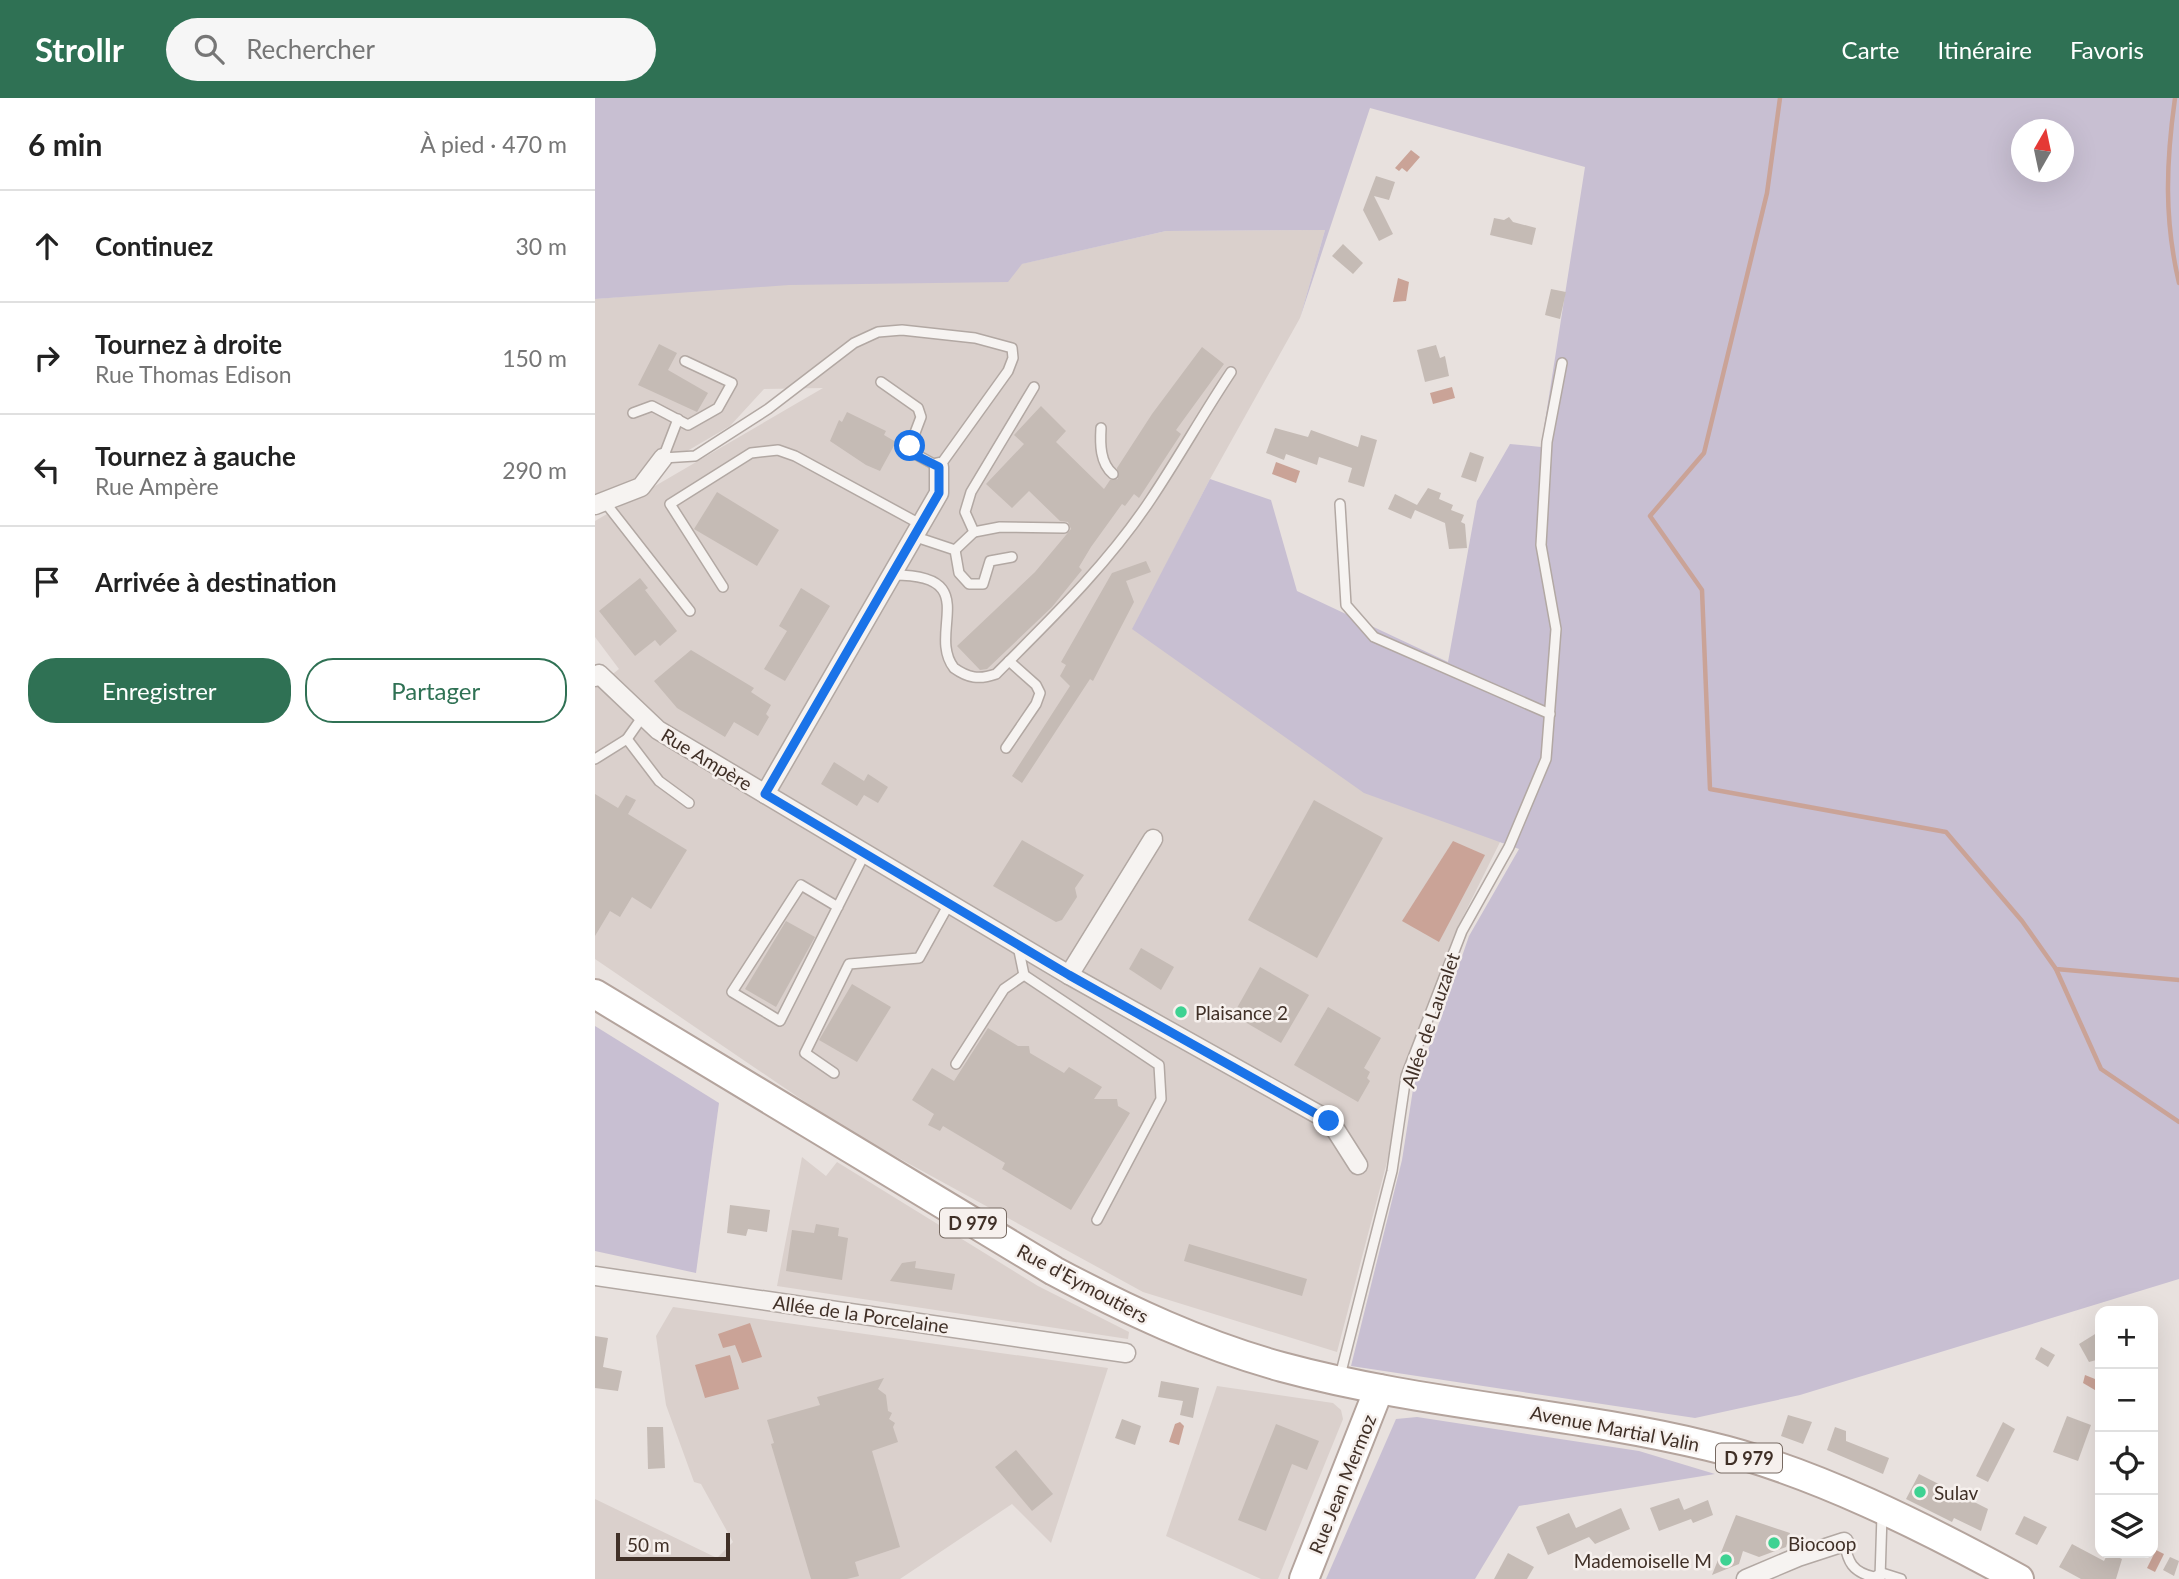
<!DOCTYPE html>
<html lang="fr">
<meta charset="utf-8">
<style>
body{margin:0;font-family:Lato,sans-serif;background:#f6f6f6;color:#222}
.controls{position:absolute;right:21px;bottom:21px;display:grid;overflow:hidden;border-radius:14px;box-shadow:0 7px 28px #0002}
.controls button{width:63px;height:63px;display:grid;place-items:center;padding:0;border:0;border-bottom:2px solid #e0e0e0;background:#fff;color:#222;font:35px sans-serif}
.compass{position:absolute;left:1416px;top:21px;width:63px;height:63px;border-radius:50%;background:#fff;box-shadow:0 7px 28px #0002;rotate:9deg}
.scale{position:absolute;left:21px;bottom:18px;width:114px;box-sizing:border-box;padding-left:7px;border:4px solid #403027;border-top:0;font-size:19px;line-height:24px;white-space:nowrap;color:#403027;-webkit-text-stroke:5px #f6f0ed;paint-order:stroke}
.stop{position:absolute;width:21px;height:21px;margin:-16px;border:5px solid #1a73e8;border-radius:50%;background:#fff}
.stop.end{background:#1a73e8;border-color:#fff;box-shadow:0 2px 7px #0008}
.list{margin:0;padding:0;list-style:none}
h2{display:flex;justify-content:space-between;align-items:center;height:91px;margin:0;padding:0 28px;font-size:30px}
h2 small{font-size:23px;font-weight:400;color:#767676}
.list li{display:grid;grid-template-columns:46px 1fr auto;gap:21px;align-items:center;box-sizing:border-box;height:112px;padding:0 28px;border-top:2px solid #e0e0e0}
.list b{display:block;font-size:26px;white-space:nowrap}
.list p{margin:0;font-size:23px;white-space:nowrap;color:#767676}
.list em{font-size:23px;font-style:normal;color:#767676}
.actions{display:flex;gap:14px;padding:21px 28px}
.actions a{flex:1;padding:16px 0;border:2px solid #2f7154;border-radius:28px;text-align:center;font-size:24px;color:#2f7154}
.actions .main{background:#2f7154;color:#fff}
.icon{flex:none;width:38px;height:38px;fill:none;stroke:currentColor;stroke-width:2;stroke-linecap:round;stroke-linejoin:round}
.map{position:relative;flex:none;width:1584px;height:1481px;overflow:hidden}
header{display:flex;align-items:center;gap:42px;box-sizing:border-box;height:98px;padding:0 35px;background:#2f7154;color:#fff}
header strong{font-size:33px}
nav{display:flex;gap:38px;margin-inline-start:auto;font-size:24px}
.search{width:490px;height:63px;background:#f6f6f6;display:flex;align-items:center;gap:18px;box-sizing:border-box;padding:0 24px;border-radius:38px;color:#767676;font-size:26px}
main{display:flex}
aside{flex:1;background:#fff}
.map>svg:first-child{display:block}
.built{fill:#dad0cc}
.green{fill:#c8bfd2;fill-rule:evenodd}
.water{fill:#caa397}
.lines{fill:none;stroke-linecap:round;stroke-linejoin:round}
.stream{stroke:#caa397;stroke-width:4.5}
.building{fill:#c5bbb5}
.service-casing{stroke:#b2a8a3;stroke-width:12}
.minor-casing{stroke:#b2a8a3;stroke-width:21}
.primary-casing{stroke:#b4a49d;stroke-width:32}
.service{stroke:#f6f3f1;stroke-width:9}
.minor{stroke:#f6f3f1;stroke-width:18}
.primary{stroke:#fff;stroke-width:28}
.route{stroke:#1a73e8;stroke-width:9}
.poi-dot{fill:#3ed292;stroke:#f6f0ed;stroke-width:2.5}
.labels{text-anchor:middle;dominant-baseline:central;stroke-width:5;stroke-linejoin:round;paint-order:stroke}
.shield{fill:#f6f0ed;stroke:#776a62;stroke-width:2}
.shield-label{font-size:18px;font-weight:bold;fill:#403027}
.street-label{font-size:19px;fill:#403027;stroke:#f6f0ed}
.poi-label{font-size:19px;fill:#403027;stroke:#f6f0ed;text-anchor:start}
</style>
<header>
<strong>Strollr</strong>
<div class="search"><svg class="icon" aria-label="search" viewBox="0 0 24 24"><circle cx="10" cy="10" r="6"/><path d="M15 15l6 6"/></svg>Rechercher</div>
<nav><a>Carte</a><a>Itinéraire</a><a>Favoris</a></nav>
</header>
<main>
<aside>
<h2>6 min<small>À pied · 470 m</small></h2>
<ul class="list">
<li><svg class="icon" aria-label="ahead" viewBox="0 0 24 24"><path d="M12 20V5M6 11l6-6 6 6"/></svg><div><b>Continuez</b></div><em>30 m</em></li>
<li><svg class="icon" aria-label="right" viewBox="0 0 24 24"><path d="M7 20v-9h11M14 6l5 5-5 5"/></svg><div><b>Tournez à droite</b><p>Rue Thomas Edison</p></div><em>150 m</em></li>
<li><svg class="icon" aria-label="left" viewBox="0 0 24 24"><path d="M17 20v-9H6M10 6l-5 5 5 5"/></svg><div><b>Tournez à gauche</b><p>Rue Ampère</p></div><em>290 m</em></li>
<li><svg class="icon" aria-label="arrive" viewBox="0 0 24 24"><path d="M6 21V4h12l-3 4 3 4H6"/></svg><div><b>Arrivée à destination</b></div></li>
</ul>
<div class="actions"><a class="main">Enregistrer</a><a>Partager</a></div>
</aside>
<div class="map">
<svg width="1584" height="1481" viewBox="0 0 1584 1481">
<rect width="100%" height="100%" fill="#e8e1de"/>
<g class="built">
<path d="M730 132 705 220 615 381 538 531 909 736 859 837 806 982 798 1041 742 1254 548 1194 247 1029 0 861V590L24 571 0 539V423L228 290 169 291 135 328 39 384 0 400V201L426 166 571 133Z"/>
<path d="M207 1059 231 1078 242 1064 443 1188 534 1234 533 1241 182 1188Z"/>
<path d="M78 1209 513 1270 456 1445 417 1406 305 1481H0V1401L122 1460 138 1444 106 1386 99 1384 71 1307 61 1238Z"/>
<path d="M622 1288 738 1305 746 1312 748 1321 683 1481H666L571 1438Z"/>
</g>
<g class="green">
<path d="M0 0H1584V1181L1205 1297 1100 1320 756 1268 807 1062 819 985 843 928 874 838 924 751 769 695 537 531 615 381 676 402 702 493 853 564 882 403 915 346 946 349 990 69 775 10 705 220 730 132 571 133 427 166 413 184 194 187 0 201ZM1426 32H1468V74H1426Z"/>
<path d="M0 928 124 1005 101 1175 0 1153Z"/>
<path d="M822 1319 1044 1353 1120 1376 924 1408 880 1481H731L801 1321Z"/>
</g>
<g class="water">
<path d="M816 52 825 59 812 74 807 70 804 73 800 70Z"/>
<path d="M803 180 814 184 811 203 798 204Z"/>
<path d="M857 289 860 300 838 306 835 295Z"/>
<path d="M681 364 705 373 701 385 677 376Z"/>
<path d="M858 743 890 757 844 844 807 823Z"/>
<path d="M155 1225 167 1259 147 1265 140 1247 128 1250 123 1236Z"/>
<path d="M135 1257 144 1291 110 1300 100 1267Z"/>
<path d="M1490 1277 1505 1283V1295L1488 1285Z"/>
<path d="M585 1324 589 1328 584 1347 574 1344 580 1326Z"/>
<path d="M1561 1452 1569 1456 1560 1474 1552 1470Z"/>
</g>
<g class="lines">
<g class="stream">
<path d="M1185 0 1172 95 1109 355 1055 418 1107 492 1115 691 1351 734 1427 823 1461 871 1584 882"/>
<path d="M1580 0C1571 65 1569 121 1584 185"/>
<path d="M1461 871 1506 971 1584 1024"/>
</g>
</g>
<g class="building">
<path d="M781 78 800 84 794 102 779 98 798 136 784 143 768 112Z"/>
<path d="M914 119 918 124 941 130 937 147 895 137 899 120 909 122Z"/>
<path d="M748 146 768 165 758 176 737 158Z"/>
<path d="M956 191 971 194 965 221 950 217Z"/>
<path d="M64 246 82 255 73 272 113 295 102 314 43 287Z"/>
<path d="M841 247 845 260 850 258 854 278 830 284 822 252Z"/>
<path d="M607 249 629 266 581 332 586 336 544 400 539 396 530 408 527 406 496 449 484 469 487 472 457 509 392 571 385 572 362 548 440 474 476 431 473 424 465 423 434 393 417 410 391 386 429 346 419 337 446 308 471 333 461 344 509 391 515 382 523 381 522 370 557 316Z"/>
<path d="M252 314 291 333 289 337 301 344 285 373 271 367 235 343 244 322 247 324Z"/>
<path d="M680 330 713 339 716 332 763 349 766 337 782 342 769 389 753 384 757 370 724 359 722 367 691 356 689 362 671 355Z"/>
<path d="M875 354 889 359 881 384 866 379Z"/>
<path d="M833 390 846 395 844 401 858 407 856 412 869 417 866 424 870 426 872 450 854 451 850 425 820 412 816 421 793 411 800 396 822 407Z"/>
<path d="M122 394 184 432 162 468 99 431Z"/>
<path d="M551 463 556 474 531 483 539 504 498 583 495 581 427 685 417 678 475 588 465 578 471 567 466 564 517 475Z"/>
<path d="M45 480 53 490 50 492 82 533 65 548 60 542 40 558 4 513Z"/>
<path d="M206 490 235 508 190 583 169 571 192 533 184 528Z"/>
<path d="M96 552 159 590 156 594 176 607 171 616 174 619 163 638 139 624 130 639 82 610 59 583Z"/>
<path d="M239 664 269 683 273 676 293 689 283 705 269 697 262 708 226 686Z"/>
<path d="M0 696 23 710 31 697 41 702 33 716 92 752 56 811 37 799 25 819 15 813 0 838Z"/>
<path d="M719 702 788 740 722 860 653 822Z"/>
<path d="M427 742 489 777 480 790 482 799 467 822 461 824 398 788Z"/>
<path d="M191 823 220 839 181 909 150 891Z"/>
<path d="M546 850 579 869 566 892 534 871Z"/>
<path d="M665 869 714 897 686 945 638 917Z"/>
<path d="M257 886 296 909 262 964 224 942Z"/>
<path d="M733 909 786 940 769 970 775 974 772 980 775 983 763 1004 699 967Z"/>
<path d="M393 930 423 948H434L435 955 469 975 474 969 507 989 499 1001H522L523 1008 535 1015 476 1112 407 1071 410 1065 348 1028 345 1033 333 1027 339 1016 317 1002 337 970 359 983Z"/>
<path d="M135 1107 175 1112 172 1134 153 1131 151 1138 132 1135Z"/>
<path d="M221 1126 244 1130 243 1138 253 1140 247 1182 191 1173 197 1132 219 1135Z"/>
<path d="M594 1146 712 1181 707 1198 589 1163Z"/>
<path d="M321 1163 320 1170 360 1176 357 1192 295 1183 307 1165Z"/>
<path d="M1505 1233V1261L1494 1264 1484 1246Z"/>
<path d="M0 1238 13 1240 8 1269 27 1273 23 1293 0 1290Z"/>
<path d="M1446 1249 1460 1257 1453 1269 1440 1261Z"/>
<path d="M289 1280 283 1291 291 1297 293 1313 297 1315 294 1321 300 1325 298 1329 303 1344 277 1353 305 1449 260 1464 264 1478 252 1481H216L176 1346 179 1345 172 1322 225 1307 222 1299Z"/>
<path d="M566 1283 604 1290 598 1320 585 1317 588 1303 563 1299Z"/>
<path d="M1193 1317 1217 1324 1208 1346 1186 1338Z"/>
<path d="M1472 1318 1496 1327 1483 1363 1458 1354Z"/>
<path d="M527 1321 546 1328 540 1347 520 1340Z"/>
<path d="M1408 1324 1420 1331 1393 1384 1381 1378Z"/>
<path d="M681 1326 724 1343 712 1372 697 1366 671 1433 643 1422Z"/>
<path d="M52 1329H68L70 1370 53 1371Z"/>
<path d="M1240 1329 1251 1333V1343L1294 1360 1288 1376 1232 1352Z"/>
<path d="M421 1352 458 1396 437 1413 400 1369Z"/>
<path d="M1324 1376 1393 1411 1386 1433 1359 1420 1357 1424 1311 1401Z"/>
<path d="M1084 1400 1089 1412 1113 1402 1118 1417 1098 1425 1096 1421 1064 1433 1055 1410Z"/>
<path d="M1026 1410 1035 1431 1000 1446 994 1439 953 1457 941 1429 974 1415 981 1430Z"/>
<path d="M1141 1417 1195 1435 1191 1449 1164 1459 1148 1453 1144 1466 1117 1477Z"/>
<path d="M1429 1418 1452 1429 1442 1447 1420 1436Z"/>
<path d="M1477 1446 1509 1463 1513 1455 1527 1461 1521 1481H1486L1464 1469Z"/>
<path d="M913 1455 939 1469 932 1481H899Z"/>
<path d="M1575 1459 1584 1463 1579 1478 1568 1472Z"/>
</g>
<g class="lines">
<defs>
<g id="service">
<path d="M38 315 57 308 93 327 123 310 137 285 90 263"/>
<path d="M83 321 68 360 100 358 173 311 259 245 283 234 307 232 380 240 417 250 418 260 413 273 344 369 322 357 315 348 326 319 323 310 286 284"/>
<path d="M506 330C505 346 505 365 518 376"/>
<path d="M9 403 95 513"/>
<path d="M745 406 751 507 779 539 955 616"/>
<path d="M379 434 405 429 469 430"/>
<path d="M318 438 360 452 364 475 374 486H388L395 463 417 459"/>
<path d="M360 452 379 434 370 414 376 394 439 289"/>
<path d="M297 477C390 476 331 534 359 570 373 580 384 582 401 576 456 521 513 466 556 401 584 359 608 316 636 274"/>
<path d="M128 489 75 406 156 355 183 352 200 358 325 426"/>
<path d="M32 641 48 618"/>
<path d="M411 650 441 606 445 595 441 587 414 563"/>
<path d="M0 661 32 641 64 683 94 705"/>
<path d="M243 809 206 787 137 894 185 923 270 755"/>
<path d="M423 848 429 877"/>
<path d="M361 966 409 891 429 877 564 967 566 1001 502 1122"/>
<path d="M239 975 210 955 254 866 324 860 354 806"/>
<path d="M745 1278 797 1073 811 978 867 833 914 749 951 661 961 531 946 447 952 344 967 265"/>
<path d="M1249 1444C1253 1464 1257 1474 1279 1479L1287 1475 1306 1481"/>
<path d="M1285 1480 1287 1417"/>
</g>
<g id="minor">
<path d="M0 407 46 389 68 360"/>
<path d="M0 579 4 576 63 632 474 877 735 1023 763 1067"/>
<path d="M170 696 344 395V369"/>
<path d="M474 877 558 741"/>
<path d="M0 1178 531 1255"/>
<path d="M1151 1481 1203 1459 1249 1444"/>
</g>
<g id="primary">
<path d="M0 896 459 1173C532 1212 607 1247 687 1269 827 1307 973 1314 1113 1348 1216 1372 1331 1430 1424 1481"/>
<path d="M709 1481 784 1291"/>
</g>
</defs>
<use href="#service" class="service-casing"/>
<use href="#minor" class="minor-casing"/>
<use href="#primary" class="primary-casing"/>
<use href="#service" class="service"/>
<use href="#minor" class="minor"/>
<use href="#primary" class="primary"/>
</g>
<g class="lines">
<path class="route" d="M315 348 322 358 344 369V395L170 696 474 877 734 1023"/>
</g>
<g class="poi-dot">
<circle cx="586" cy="914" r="7"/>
<circle cx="1325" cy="1394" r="7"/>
<circle cx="1179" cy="1445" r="7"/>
<circle cx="1131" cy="1462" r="7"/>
</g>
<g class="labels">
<g class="shield">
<rect x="345" y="1110.5" width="66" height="29" rx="5"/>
<rect x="1121" y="1345.5" width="66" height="29" rx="5"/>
</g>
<g class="shield-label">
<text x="378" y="1125">D 979</text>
<text x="1154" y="1360">D 979</text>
</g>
<g class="street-label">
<text transform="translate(112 661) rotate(31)">Rue Ampère</text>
<text transform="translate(835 922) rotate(-71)">Allée de Lauzalet</text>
<text transform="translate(488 1185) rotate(28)">Rue d'Eymoutiers</text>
<text transform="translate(266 1216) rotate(8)">Allée de la Porcelaine</text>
<text transform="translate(1020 1330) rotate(11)">Avenue Martial Valin</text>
<text transform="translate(747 1386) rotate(-68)">Rue Jean Mermoz</text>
</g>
<g class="poi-label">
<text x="600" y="914">Plaisance 2</text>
<text x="1339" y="1394">Sulav</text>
<text x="1193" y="1445">Biocoop</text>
<text x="1117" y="1462" text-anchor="end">Mademoiselle M</text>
</g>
</g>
</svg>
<div class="controls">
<button>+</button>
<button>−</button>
<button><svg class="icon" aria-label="locate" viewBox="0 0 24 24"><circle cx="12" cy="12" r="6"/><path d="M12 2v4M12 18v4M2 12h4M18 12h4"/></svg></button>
<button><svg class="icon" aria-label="layers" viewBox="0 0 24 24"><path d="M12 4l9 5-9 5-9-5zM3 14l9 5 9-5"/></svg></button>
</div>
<svg class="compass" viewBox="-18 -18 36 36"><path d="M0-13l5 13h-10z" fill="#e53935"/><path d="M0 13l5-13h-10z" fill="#767676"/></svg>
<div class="scale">50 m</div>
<div class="stop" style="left:315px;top:348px"></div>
<div class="stop end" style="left:734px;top:1023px"></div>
</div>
</main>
